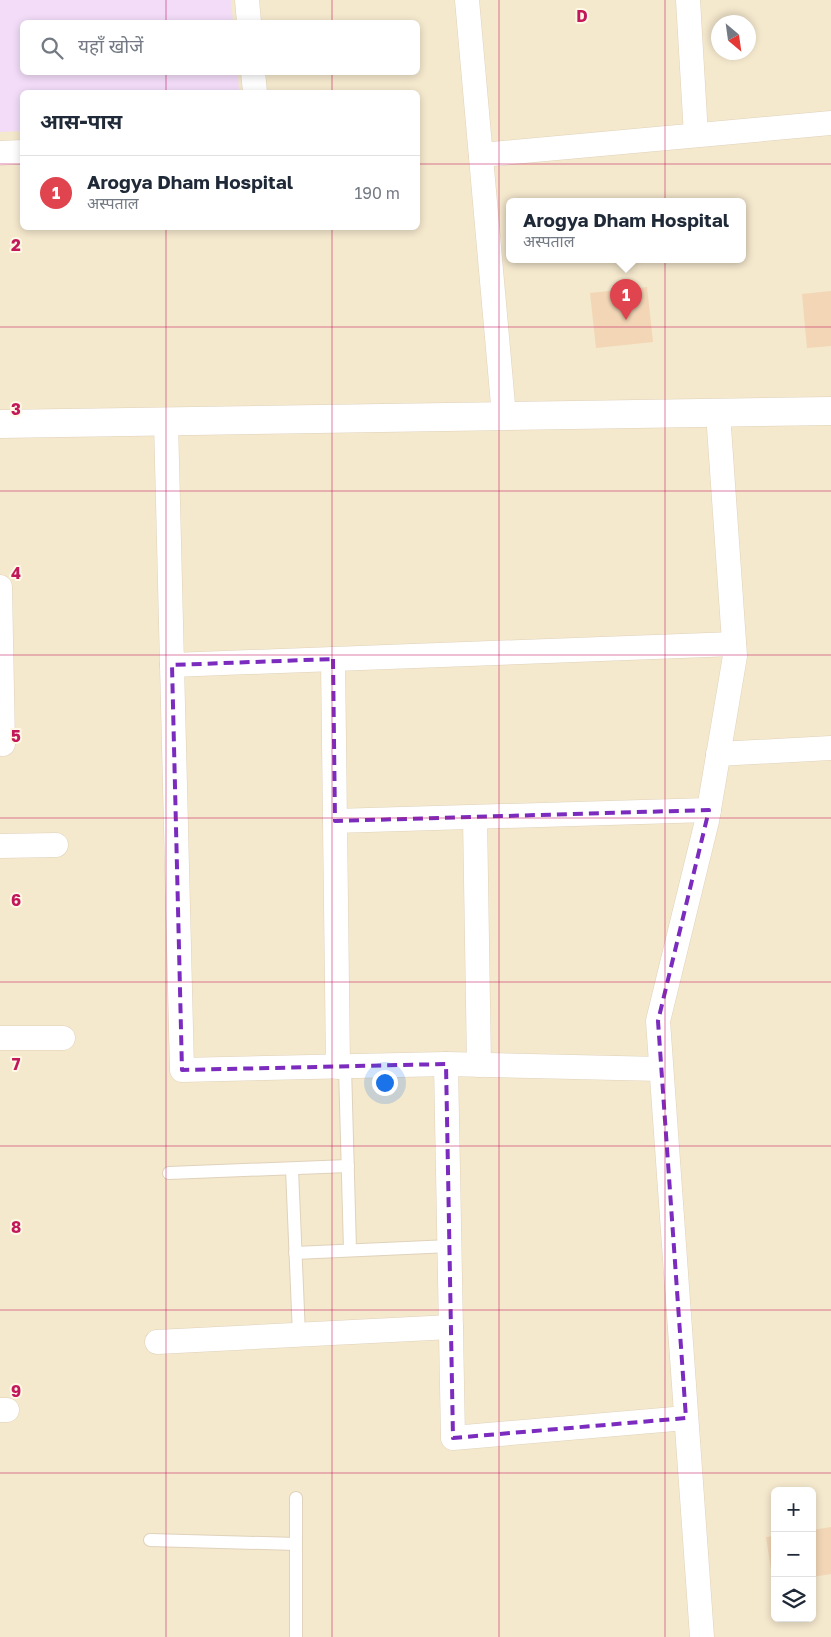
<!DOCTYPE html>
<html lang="hi">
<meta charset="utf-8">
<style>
body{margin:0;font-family:"Golos Text","Noto Sans Devanagari",sans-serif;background:#f6f6f7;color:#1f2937}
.controls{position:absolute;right:15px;bottom:15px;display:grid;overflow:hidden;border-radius:8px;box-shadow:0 2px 8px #0003}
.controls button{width:45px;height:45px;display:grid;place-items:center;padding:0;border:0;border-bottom:1px solid #e0e1e3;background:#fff;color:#1f2937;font:25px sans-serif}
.compass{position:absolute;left:711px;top:15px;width:45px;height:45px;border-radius:50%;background:#fff;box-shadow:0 2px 8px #0003;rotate:151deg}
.you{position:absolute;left:384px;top:1082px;width:18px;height:18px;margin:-12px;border:4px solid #fff;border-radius:50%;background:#1a73e8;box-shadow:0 0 0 8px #1a73e833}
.badge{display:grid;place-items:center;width:32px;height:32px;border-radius:50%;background:#db2777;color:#fff;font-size:16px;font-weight:700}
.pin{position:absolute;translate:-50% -41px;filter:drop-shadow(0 1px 2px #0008)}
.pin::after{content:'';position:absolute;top:26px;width:18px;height:15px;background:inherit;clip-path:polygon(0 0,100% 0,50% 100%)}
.popup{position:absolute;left:506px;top:198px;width:240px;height:65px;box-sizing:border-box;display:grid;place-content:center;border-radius:8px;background:#fff;filter:drop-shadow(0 1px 4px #0005);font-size:16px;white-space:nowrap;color:#747a83}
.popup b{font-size:19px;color:#1f2937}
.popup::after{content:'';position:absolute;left:50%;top:100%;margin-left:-10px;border:10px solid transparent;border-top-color:#fff}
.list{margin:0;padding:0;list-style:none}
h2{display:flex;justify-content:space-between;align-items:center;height:65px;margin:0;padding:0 20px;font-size:21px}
h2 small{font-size:16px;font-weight:400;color:#747a83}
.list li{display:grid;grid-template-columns:32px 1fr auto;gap:15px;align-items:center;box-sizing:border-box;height:75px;padding:0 20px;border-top:1px solid #e0e1e3}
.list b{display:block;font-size:19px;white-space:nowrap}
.list p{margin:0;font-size:16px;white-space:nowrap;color:#747a83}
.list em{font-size:16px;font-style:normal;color:#747a83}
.icon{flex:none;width:28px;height:28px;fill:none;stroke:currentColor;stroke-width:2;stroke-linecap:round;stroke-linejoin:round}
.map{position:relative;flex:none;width:831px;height:1637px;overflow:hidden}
.search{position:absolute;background:#fff;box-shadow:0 2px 8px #0003;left:20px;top:20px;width:400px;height:55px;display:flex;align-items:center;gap:12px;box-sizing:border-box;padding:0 18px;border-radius:8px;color:#747a83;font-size:19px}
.panel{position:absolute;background:#fff;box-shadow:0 2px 8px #0003;left:20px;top:90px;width:400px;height:140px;border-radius:8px}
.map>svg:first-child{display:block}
.residential{fill:#f4e8cd;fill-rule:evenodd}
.education{fill:#f2dcf8}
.building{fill:#f2d6b6}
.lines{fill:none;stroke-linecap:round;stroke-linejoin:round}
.service-casing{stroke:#e0d2bb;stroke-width:14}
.minor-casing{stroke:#e0d2bb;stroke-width:25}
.tertiary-casing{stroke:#e0d2bb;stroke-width:29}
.service{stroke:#fff;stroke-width:12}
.minor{stroke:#fff;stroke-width:24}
.tertiary{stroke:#fff;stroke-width:28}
.marked{fill:none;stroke:#7b2cbf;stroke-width:4;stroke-dasharray:10 6;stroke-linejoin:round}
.grid{fill:none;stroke:#c2185b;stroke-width:1;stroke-opacity:0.55}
.grid-label{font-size:16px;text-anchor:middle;font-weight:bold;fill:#c2185b;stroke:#fff8e5;stroke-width:4;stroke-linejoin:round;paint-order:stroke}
</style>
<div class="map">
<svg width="831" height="1637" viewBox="0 0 831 1637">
<rect width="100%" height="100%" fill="#fcf5de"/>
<path class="residential" d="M0 0H831V1637H0ZM22 22H418V72H22ZM718 22H748V52H718ZM22 92H418V228H22ZM510 201H742V259H510ZM775 1491H812V1618H775Z"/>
<path class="education" d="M0 0H231L233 22H22V72L238 73 239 92H22V131L0 132Z"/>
<g class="building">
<path d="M647 287 653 342 596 348 590 293Z"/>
<path d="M831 291V346L807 348 802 294Z"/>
<path d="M831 1527V1574L812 1577V1530Z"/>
<path d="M775 1536V1582L773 1583 766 1537Z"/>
</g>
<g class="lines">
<defs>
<g id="service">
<path d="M345 1067 350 1250"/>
<path d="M292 1169 299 1335"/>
<path d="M169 1173 348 1166"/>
<path d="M295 1253 450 1246"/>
<path d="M296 1498V1637"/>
<path d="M150 1540 296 1544"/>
</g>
<g id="minor">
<path d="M247 0 249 22"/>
<path d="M467 0 504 416"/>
<path d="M688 0 696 135"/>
<path d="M253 72 255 92"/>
<path d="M0 153 22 152"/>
<path d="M481 155 831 123"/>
<path d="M166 421 182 1070 446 1064 661 1069"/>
<path d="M0 587 3 744"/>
<path d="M333 659 338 1067"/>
<path d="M172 665 734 644"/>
<path d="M718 754 831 748"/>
<path d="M475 817 479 1065"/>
<path d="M335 821 709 810"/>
<path d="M0 846 56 845"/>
<path d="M0 1038H63"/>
<path d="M446 1064 453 1438 686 1418"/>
<path d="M157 1342 451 1327"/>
<path d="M0 1410H7"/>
<path d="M702 1637 658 1021 707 821 735 656 718 413"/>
</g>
<path id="tertiary" d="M0 424 831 411"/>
</defs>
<use href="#service" class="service-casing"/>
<use href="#minor" class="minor-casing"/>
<use href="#tertiary" class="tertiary-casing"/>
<use href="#service" class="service"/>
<use href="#minor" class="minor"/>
<use href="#tertiary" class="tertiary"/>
</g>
<path class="marked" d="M333 659 335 821 709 810 658 1021 686 1418 453 1438 446 1064 182 1070 172 665Z"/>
<path class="grid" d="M166 0V22M332 0V22M499 0V1637M665 0V1637M166 72V92M332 72V92M0 164H22M418 164H831M166 228V1637M332 228V1637M0 327H831M0 491H831M0 655H831M0 818H831M0 982H831M0 1146H831M0 1310H831M0 1473H831"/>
<g class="grid-label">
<text x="582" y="22">D</text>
<text x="16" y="251">2</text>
<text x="16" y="415">3</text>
<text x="16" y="579">4</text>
<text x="16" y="742">5</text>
<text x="16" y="906">6</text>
<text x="16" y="1070">7</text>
<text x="16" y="1233">8</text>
<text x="16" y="1397">9</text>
</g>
</svg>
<div class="controls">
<button>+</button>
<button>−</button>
<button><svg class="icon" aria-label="layers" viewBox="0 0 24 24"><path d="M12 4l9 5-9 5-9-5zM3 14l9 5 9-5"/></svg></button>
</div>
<svg class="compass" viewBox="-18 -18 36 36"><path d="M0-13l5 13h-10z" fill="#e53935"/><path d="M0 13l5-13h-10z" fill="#747a83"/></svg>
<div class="you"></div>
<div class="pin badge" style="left:626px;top:320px;background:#e0444e">1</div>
<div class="popup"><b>Arogya Dham Hospital</b>अस्पताल</div>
<div class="search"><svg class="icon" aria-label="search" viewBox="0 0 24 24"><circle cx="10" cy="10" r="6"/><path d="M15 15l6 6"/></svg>यहाँ खोजें</div>
<section class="panel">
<h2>आस-पास<small></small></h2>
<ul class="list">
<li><span class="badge" style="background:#e0444e">1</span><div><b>Arogya Dham Hospital</b><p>अस्पताल</p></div><em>190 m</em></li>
</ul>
</section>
</div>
